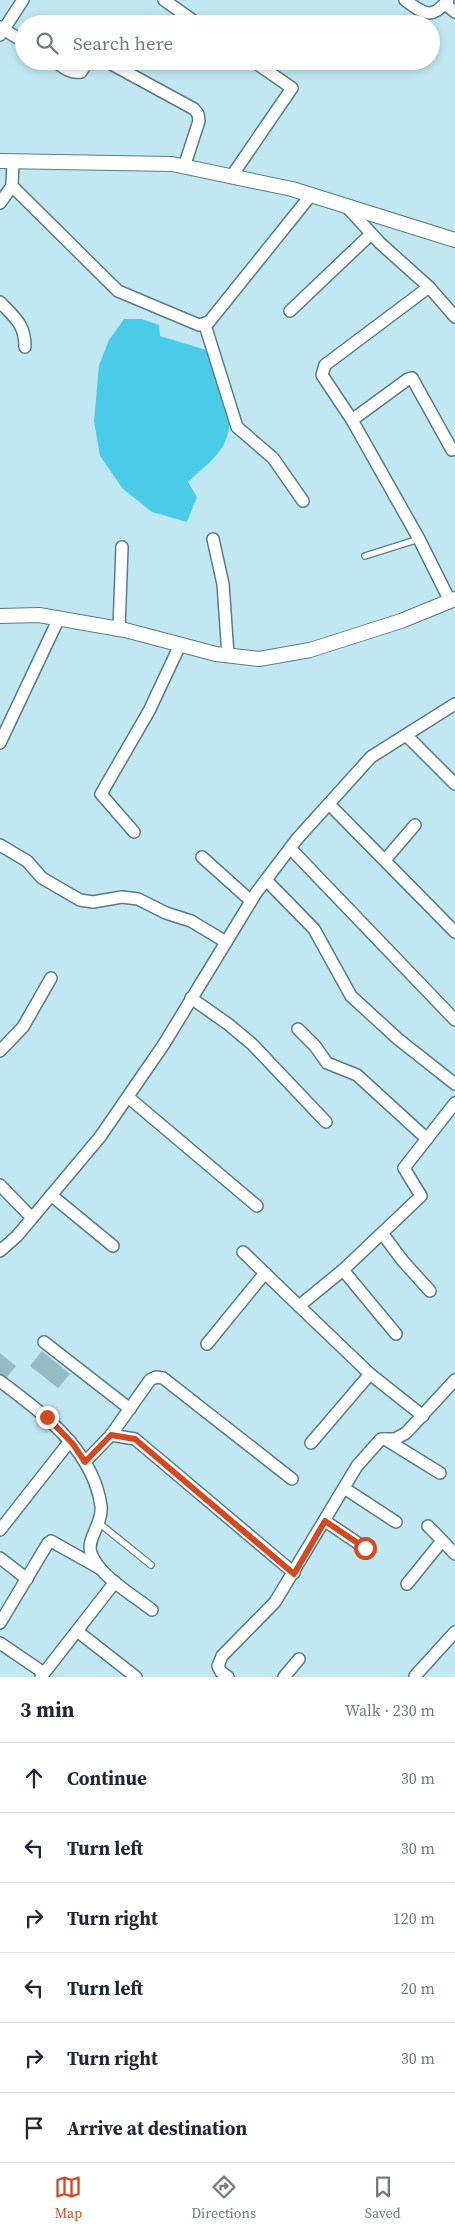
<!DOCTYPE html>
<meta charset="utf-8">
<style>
body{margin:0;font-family:"Source Serif 4",serif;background:#f6f6f7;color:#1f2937}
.stop{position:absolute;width:15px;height:15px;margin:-11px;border:4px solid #d34a21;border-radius:50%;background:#fff}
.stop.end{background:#d34a21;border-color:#fff;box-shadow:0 1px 5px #0008}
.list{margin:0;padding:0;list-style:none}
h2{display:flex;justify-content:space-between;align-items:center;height:65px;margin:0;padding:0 20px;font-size:21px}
h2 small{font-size:16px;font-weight:400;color:#747a83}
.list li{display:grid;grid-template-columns:32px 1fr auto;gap:15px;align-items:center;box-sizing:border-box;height:70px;padding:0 20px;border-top:1px solid #e0e1e3}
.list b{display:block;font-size:19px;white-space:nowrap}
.list em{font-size:16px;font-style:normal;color:#747a83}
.icon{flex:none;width:28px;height:28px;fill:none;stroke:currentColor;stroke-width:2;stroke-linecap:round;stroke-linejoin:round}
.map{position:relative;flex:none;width:455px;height:1677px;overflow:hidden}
.search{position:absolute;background:#fff;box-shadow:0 2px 8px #0003;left:15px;right:15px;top:15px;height:55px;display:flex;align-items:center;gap:12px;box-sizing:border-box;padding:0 18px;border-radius:28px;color:#747a83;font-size:19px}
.sheet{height:485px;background:#fff}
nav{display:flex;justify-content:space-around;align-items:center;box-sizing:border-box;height:70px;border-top:1px solid #e0e1e3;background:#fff;font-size:14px;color:#747a83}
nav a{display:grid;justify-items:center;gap:2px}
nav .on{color:#d34a21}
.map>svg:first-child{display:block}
.water{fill:#4acce9}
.building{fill:#96bbc5}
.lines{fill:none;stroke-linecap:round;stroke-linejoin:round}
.service-casing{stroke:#587c85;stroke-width:8}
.minor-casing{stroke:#587c85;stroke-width:14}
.tertiary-casing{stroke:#587c85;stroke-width:16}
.service{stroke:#fff;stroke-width:5.5}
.minor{stroke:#fff;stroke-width:11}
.tertiary{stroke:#fff;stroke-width:14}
.route{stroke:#d34a21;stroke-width:6}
</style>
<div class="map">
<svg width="455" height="1677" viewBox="0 0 455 1677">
<rect width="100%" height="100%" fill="#c1e8f2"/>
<path class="water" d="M124 319H142L159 325 160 336 206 350C220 373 238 416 225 442 218 458 200 470 188 482L197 497 187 522 152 512 123 489 100 456 94 421 99 365 109 340Z"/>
<g class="building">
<path d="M42 1351 70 1374 58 1388 30 1366Z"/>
<path d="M0 1353 16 1366 5 1380 0 1377Z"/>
</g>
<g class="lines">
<defs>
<g id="service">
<path d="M365 556 419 539"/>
<path d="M99 1523 151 1565"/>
</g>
<g id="minor">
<path d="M164 0 198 24"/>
<path d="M405 0C423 13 431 21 448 0"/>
<path d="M445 4 455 12"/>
<path d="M0 27 24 42"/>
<path d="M0 35 23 0"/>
<path d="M54 61C63 67 70 74 81 72L88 61"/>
<path d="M106 61 194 109 198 114 199 121 184 167"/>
<path d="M13 161 12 186 118 291 199 325 209 322 311 195"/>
<path d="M231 177 292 88 253 61"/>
<path d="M0 203 12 186"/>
<path d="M345 205 380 243 429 287 455 317"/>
<path d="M0 302C15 318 25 324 25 347"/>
<path d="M290 311 371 234"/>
<path d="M205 325 237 427 273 458 303 501"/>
<path d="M352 420 322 375 325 365 429 287"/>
<path d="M213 539 223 584 228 655"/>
<path d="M450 601 419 539 352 420 408 379 412 378 452 450"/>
<path d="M119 629 122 547"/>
<path d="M406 735 455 784"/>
<path d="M0 743 59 618"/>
<path d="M329 804 455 932"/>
<path d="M134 832 101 794 149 711 180 645"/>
<path d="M0 845 27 861 42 878 80 900 93 902 122 897 138 899 166 913 191 921 226 942"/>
<path d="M290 848 455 1020"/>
<path d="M202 857 251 901"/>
<path d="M385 860 415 825"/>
<path d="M266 880 314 929 351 996 398 1039 455 1084"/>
<path d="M191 998 228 1024 252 1044 326 1122"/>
<path d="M298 1029 315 1046 327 1063 357 1075 427 1139"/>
<path d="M0 1051 23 1027 51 978"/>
<path d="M128 1097 257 1206"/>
<path d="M0 1185 32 1218"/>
<path d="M51 1195 113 1246"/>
<path d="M382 1233 402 1260 430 1291"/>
<path d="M0 1251 17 1236 100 1137 164 1044 256 893 297 839 371 757 455 704"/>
<path d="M243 1252 299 1306"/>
<path d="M343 1270 396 1334"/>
<path d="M44 1342 130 1409"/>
<path d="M207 1344 265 1273"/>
<path d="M0 1381C42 1413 93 1449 101 1506 103 1524 86 1539 91 1553 99 1576 133 1595 152 1610"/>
<path d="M423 1416 370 1374 299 1306 343 1270 421 1196 404 1168 455 1103"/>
<path d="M111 1435 150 1380 156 1377 163 1378 292 1479"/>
<path d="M385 1439 440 1473"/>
<path d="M311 1443 370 1374"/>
<path d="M85 1462 111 1435 135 1439 294 1573"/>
<path d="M344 1488 396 1522"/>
<path d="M325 1521 365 1548"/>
<path d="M428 1526 455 1554"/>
<path d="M0 1530 70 1441"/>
<path d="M0 1558 27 1579"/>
<path d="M407 1584 442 1541"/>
<path d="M0 1623 48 1543 51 1541 99 1568"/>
<path d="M77 1631 136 1677"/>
<path d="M0 1643 44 1673"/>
<path d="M415 1676 455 1632"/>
<path d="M41 1677 115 1582"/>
<path d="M228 1677 221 1672 218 1666 222 1656 275 1602 357 1466 381 1439H395L406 1433 455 1380"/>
<path d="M284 1677 299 1659"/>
</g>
<g id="tertiary">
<path d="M0 161 172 164 292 189 455 240"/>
<path d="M0 616 39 615 125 630 216 654 259 659 310 650 401 621 455 599"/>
</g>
</defs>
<use href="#service" class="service-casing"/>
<use href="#minor" class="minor-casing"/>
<use href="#tertiary" class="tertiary-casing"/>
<use href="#service" class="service"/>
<use href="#minor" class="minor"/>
<use href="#tertiary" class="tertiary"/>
</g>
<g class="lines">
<path class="route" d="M47 1417 73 1444 85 1462 111 1435 135 1439 294 1574 325 1521 365 1548"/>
</g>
</svg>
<div class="stop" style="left:365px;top:1548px"></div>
<div class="stop end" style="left:47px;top:1417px"></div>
<div class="search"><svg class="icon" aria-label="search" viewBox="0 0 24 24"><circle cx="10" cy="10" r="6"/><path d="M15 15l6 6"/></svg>Search here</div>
</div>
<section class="sheet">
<h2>3 min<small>Walk · 230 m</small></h2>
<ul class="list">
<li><svg class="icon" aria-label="ahead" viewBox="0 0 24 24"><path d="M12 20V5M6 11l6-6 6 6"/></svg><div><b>Continue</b></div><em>30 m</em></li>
<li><svg class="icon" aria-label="left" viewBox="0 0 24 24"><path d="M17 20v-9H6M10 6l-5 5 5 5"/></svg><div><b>Turn left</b></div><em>30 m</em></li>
<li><svg class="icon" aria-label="right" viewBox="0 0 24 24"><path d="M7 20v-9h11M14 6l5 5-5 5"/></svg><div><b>Turn right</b></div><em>120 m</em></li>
<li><svg class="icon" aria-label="left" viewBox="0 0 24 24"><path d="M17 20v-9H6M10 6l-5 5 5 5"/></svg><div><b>Turn left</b></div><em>20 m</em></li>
<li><svg class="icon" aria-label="right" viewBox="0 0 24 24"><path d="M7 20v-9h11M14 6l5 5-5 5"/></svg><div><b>Turn right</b></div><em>30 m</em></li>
<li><svg class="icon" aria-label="arrive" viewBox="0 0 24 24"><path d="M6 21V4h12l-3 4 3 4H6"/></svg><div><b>Arrive at destination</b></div></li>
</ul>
</section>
<nav>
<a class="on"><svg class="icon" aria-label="map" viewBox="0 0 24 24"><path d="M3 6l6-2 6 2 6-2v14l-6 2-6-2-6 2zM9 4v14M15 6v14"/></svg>Map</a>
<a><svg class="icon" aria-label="directions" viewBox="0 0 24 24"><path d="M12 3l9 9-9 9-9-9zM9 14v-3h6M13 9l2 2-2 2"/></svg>Directions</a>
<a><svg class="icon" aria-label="saved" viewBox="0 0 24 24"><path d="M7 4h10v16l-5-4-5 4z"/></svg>Saved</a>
</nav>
